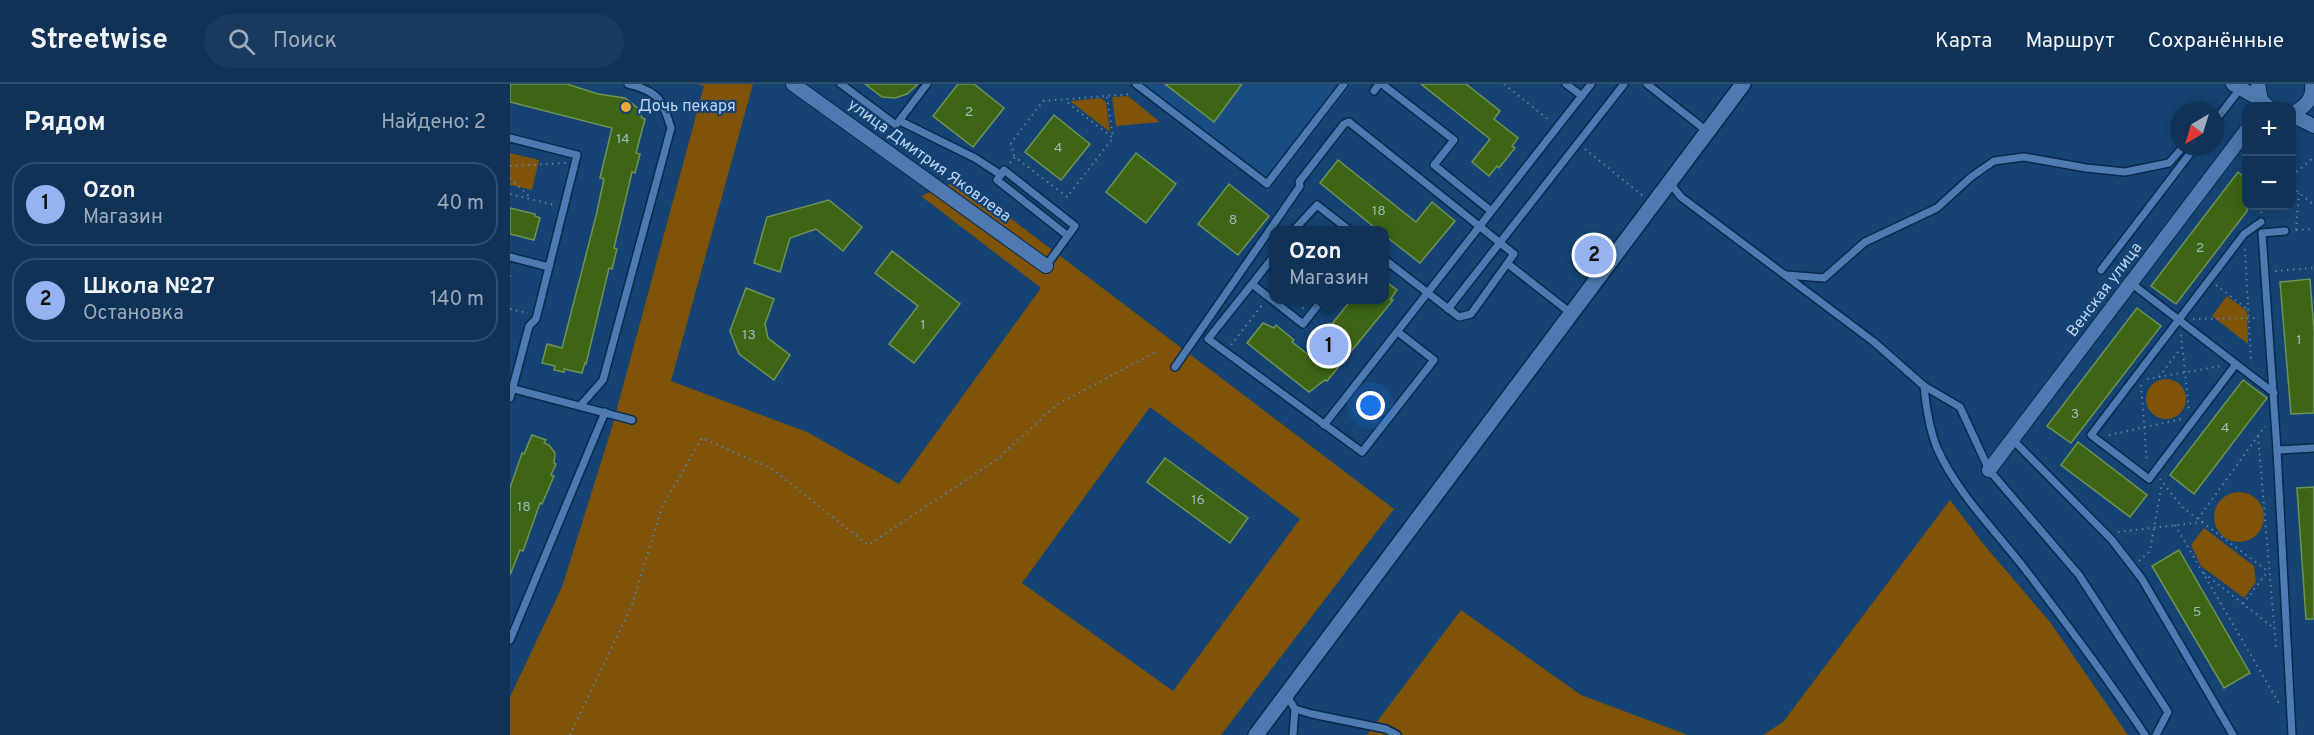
<!DOCTYPE html>
<html lang="ru">
<meta charset="utf-8">
<style>
body{margin:0;font-family:Overpass,sans-serif;background:#193a5d;color:#f1f3f6}
.controls{position:absolute;right:18px;top:18px;display:grid;overflow:hidden;border-radius:12px;box-shadow:0 3px 15px #0003}
.controls button{width:54px;height:54px;display:grid;place-items:center;padding:0;border:0;border-bottom:2px solid #304d6d;background:#103257;color:#f1f3f6;font:30px sans-serif}
.compass{position:absolute;left:1660px;top:18px;width:54px;height:54px;border-radius:50%;background:#103257;box-shadow:0 3px 15px #0003;rotate:218deg}
.you{position:absolute;left:861px;top:322px;width:21px;height:21px;margin:-15px;border:4px solid #fff;border-radius:50%;background:#1a73e8;box-shadow:0 0 0 9px #1a73e833}
.badge{display:grid;place-items:center;width:39px;height:39px;border-radius:50%;background:#95b2f1;color:#111;font-size:20px;font-weight:700}
.pin{position:absolute;translate:-50% -50%;border:3px solid #fff;box-shadow:0 2px 6px #0006}
.popup{position:absolute;left:759px;top:142px;width:120px;height:78px;box-sizing:border-box;display:grid;place-content:center;border-radius:12px;background:#103257;filter:drop-shadow(0 2px 4px #0005);font-size:20px;white-space:nowrap;color:#9caaba}
.popup b{font-size:22px;color:#f1f3f6}
.popup::after{content:'';position:absolute;left:50%;top:100%;margin-left:-12px;border:12px solid transparent;border-top-color:#103257}
.list{margin:0;padding:0;list-style:none}
h2{display:flex;justify-content:space-between;align-items:center;height:78px;margin:0;padding:0 24px;font-size:26px}
h2 small{font-size:20px;font-weight:400;color:#9caaba}
.list li{display:grid;grid-template-columns:39px 1fr auto;gap:18px;align-items:center;box-sizing:border-box;height:84px;margin:0 12px 12px;padding:0 12px;border:2px solid #304d6d;border-radius:24px}
.list b{display:block;font-size:22px;white-space:nowrap}
.list p{margin:0;font-size:20px;white-space:nowrap;color:#9caaba}
.list em{font-size:20px;font-style:normal;color:#9caaba}
.icon{flex:none;width:33px;height:33px;fill:none;stroke:currentColor;stroke-width:2;stroke-linecap:round;stroke-linejoin:round}
.map{position:relative;flex:none;width:1804px;height:651px;overflow:hidden}
header{display:flex;align-items:center;gap:36px;box-sizing:border-box;height:84px;padding:0 30px;background:#103257;border-bottom:2px solid #304d6d}
header strong{font-size:28px}
nav{display:flex;gap:33px;margin-inline-start:auto;font-size:21px}
.search{width:420px;height:54px;background:#193a5d;display:flex;align-items:center;gap:15px;box-sizing:border-box;padding:0 21px;border-radius:33px;color:#9caaba;font-size:22px}
main{display:flex}
aside{flex:1;background:#103257}
.map>svg:first-child{display:block}
.built{fill:#194d84}
.green{fill:#7f5308;fill-rule:evenodd}
.building{fill:#3d6515;stroke:#6f9354;stroke-width:1.5}
.lines{fill:none;stroke-linecap:round;stroke-linejoin:round}
.service-casing{stroke:#06294d;stroke-width:10}
.minor-casing{stroke:#06294d;stroke-width:16}
.tertiary-casing{stroke:#06294d;stroke-width:18}
.path{stroke:#5c81aa;stroke-width:2;stroke-dasharray:1.5 4.5;stroke-linecap:butt}
.service{stroke:#4d7bb1;stroke-width:7}
.minor{stroke:#4d7bb1;stroke-width:14}
.tertiary{stroke:#4d7bb1;stroke-width:15}
.poi-dot{fill:#eea73d;stroke:#154374;stroke-width:2}
.labels{text-anchor:middle;dominant-baseline:central;stroke-width:4.5;stroke-linejoin:round;paint-order:stroke}
.number-label{font-size:14px;fill:#9dbabc}
.poi-label{font-size:16px;fill:#bdd6f3;stroke:#154374;text-anchor:start}
.street-label{font-size:16px;fill:#bdd6f3;stroke:#154374}
</style>
<header>
<strong>Streetwise</strong>
<div class="search"><svg class="icon" aria-label="search" viewBox="0 0 24 24"><circle cx="10" cy="10" r="6"/><path d="M15 15l6 6"/></svg>Поиск</div>
<nav><a>Карта</a><a>Маршрут</a><a>Сохранённые</a></nav>
</header>
<main>
<aside>
<h2>Рядом<small>Найдено: 2</small></h2>
<ul class="list">
<li><span class="badge">1</span><div><b>Ozon</b><p>Магазин</p></div><em>40 m</em></li>
<li><span class="badge">2</span><div><b>Школа №27</b><p>Остановка</p></div><em>140 m</em></li>
</ul>
</aside>
<div class="map">
<svg width="1804" height="651" viewBox="0 0 1804 651">
<rect width="100%" height="100%" fill="#154374"/>
<path class="built" d="M621 0H842L758 108Z"/>
<g class="green">
<path d="M188 0H243L161 297 297 348 389 400 531 204 411 112 450 96 884 425 711 651H0V613L52 503 102 343 194 2ZM640 323 790 435 663 607 512 499Z"/>
<path d="M618 12 650 38 606 42 602 13Z"/>
<path d="M591 14 596 18 600 48 560 17Z"/>
<path d="M0 69 29 76 22 106 0 101Z"/>
<path d="M1717 212 1737 227 1738 260 1702 232Z"/>
<circle cx="1656" cy="315" r="20"/>
<circle cx="1729" cy="433" r="25"/>
<path d="M1440 416 1475 462 1540 538 1618 651H1253L1273 638Z"/>
<path d="M1694 444 1744 482 1746 498 1734 514 1691 482 1681 461Z"/>
<path d="M951 526 1071 611 1178 651H857Z"/>
</g>
<g class="building">
<path d="M0 0H57L88 10 115 14 129 25 132 34 135 35 126 69 130 70 125 89 122 88 104 164 107 165 102 185 99 184 76 280 75 279 72 289 54 285V288L44 286 45 282 32 279 37 260 52 264 86 132 94 95 90 94 102 44 0 18Z"/>
<path d="M355 0H408L397 10 385 14 372 13Z"/>
<path d="M448 0H464L494 24 463 63 423 32Z"/>
<path d="M655 0H732L704 38Z"/>
<path d="M911 0H956L990 27 984 35 1008 54 1002 62 1005 64 989 84 987 82 979 92 962 78 980 55Z"/>
<path d="M544 31 580 60 551 96 515 68Z"/>
<path d="M626 69 666 100 636 139 596 108Z"/>
<path d="M828 76 906 138 922 118 945 137 910 179 874 151V147H869L810 99Z"/>
<path d="M1728 88 1737 95V127L1666 220 1641 202Z"/>
<path d="M719 100 759 132 728 171 688 140Z"/>
<path d="M319 116 352 143 333 167 306 145 280 154 270 188 244 179 257 133Z"/>
<path d="M0 124 25 130V132L30 134 24 156 0 150Z"/>
<path d="M382 167 450 220 404 279 379 260 408 222 365 189Z"/>
<path d="M1800 195 1804 248V329L1781 330 1770 198Z"/>
<path d="M874 196 887 206 880 216H883L817 297 815 296 799 308 737 259 753 239 764 244 766 241 784 256 782 258 800 272 813 255 811 254 841 216H874Z"/>
<path d="M236 204 264 215 255 240 258 254 280 271 264 296 229 270 220 247Z"/>
<path d="M1627 224 1651 242 1561 359 1537 342Z"/>
<path d="M1733 296 1757 314 1684 410 1660 391Z"/>
<path d="M22 351 36 356 34 359 39 361 45 369 44 379 46 380 41 391 44 392 32 420 30 419 13 467 10 466 0 491V404L12 369 14 370Z"/>
<path d="M1568 358 1637 411 1620 433 1551 381Z"/>
<path d="M655 374 738 434 720 459 637 398Z"/>
<path d="M1804 403V535H1796L1787 404Z"/>
<path d="M1669 466 1740 589 1714 604 1642 482Z"/>
</g>
<g class="lines">
<defs>
<g id="service">
<path d="M331 0 386 41 417 0"/>
<path d="M626 0 757 100 834 0"/>
<path d="M872 0 944 56 924 81 981 127"/>
<path d="M1056 0 1072 12"/>
<path d="M1137 0 1198 48"/>
<path d="M864 7 869 0"/>
<path d="M390 37 465 74 491 91"/>
<path d="M1705 37 1730 5"/>
<path d="M0 54 67 71 26 235 19 242 0 314"/>
<path d="M1159 98 1171 113 1364 258 1414 302 1450 323 1479 386 1569 491 1658 628 1646 651"/>
<path d="M1751 138 1734 150 1581 351 1639 395 1726 280 1764 309"/>
<path d="M784 146 807 121 839 146"/>
<path d="M1775 147 1752 149 1767 366 1804 364"/>
<path d="M0 173 39 183"/>
<path d="M998 180 1062 230"/>
<path d="M536 182 565 142 494 86 487 96 558 152"/>
<path d="M1591 186 1685 63"/>
<path d="M1276 191 1314 194 1355 158 1427 124 1461 93 1484 77 1514 73 1576 84 1615 88 1659 79 1673 63"/>
<path d="M1621 199 1726 280"/>
<path d="M742 200 764 172"/>
<path d="M812 216 793 240 742 200 698 255 852 368 924 276 888 248"/>
<path d="M938 225 1114 0"/>
<path d="M665 283 790 102 789 98 834 40 839 38 1004 170 961 230 949 233 874 175"/>
<path d="M1414 302C1416 323 1419 344 1427 364 1448 411 1487 448 1518 489 1558 542 1598 595 1635 651"/>
<path d="M0 304 122 336"/>
<path d="M70 322 93 296 161 44C152 16 149 7 118 0"/>
<path d="M814 341 1081 0"/>
<path d="M1502 355 1602 456 1632 495 1723 651"/>
<path d="M1767 366 1782 651"/>
<path d="M0 556 95 328"/>
<path d="M777 612 785 625 802 630 876 645 887 651"/>
<path d="M783 651 785 625"/>
</g>
<g id="minor">
<path d="M283 0 536 182"/>
<path d="M1723 0 1751 16 1757 22"/>
<path d="M1748 0 1751 16"/>
<path d="M1782 30C1794 23 1804 16 1802 0"/>
<path d="M1782 31 1804 42"/>
<path d="M1479 386 1736 47"/>
</g>
<path id="tertiary" d="M746 651 1233 0"/>
</defs>
<use href="#service" class="service-casing"/>
<use href="#minor" class="minor-casing"/>
<use href="#tertiary" class="tertiary-casing"/>
<g class="path">
<path d="M994 0 1040 37"/>
<path d="M597 13 603 54"/>
<path d="M1075 65 1133 112"/>
<path d="M504 72 501 59 533 17 622 10"/>
<path d="M500 79 505 73 557 113 603 54 554 16"/>
<path d="M0 82 56 79"/>
<path d="M1782 92 1804 73"/>
<path d="M0 94 21 114"/>
<path d="M1782 103 1804 121"/>
<path d="M0 110 45 121"/>
<path d="M1751 129 1756 122"/>
<path d="M1786 146 1789 109"/>
<path d="M1786 146 1804 145"/>
<path d="M1735 165 1741 279"/>
<path d="M1765 187 1804 184"/>
<path d="M0 191V195"/>
<path d="M1706 201 1737 225"/>
<path d="M0 225 18 229"/>
<path d="M793 225V216"/>
<path d="M1683 235 1749 234"/>
<path d="M1671 251 1679 326"/>
<path d="M721 261 752 221"/>
<path d="M1649 293 1671 264"/>
<path d="M1637 295 1711 282"/>
<path d="M1631 301 1637 379"/>
<path d="M1599 351 1672 335"/>
<path d="M1748 352 1766 563"/>
<path d="M1688 435 1755 342"/>
<path d="M1692 438 1759 488"/>
<path d="M1665 441 1770 621"/>
<path d="M1608 448 1692 438 1672 423 1650 395"/>
<path d="M1629 477 1640 467 1652 399"/>
<path d="M1694 489 1765 545"/>
<path d="M1733 520 1758 487"/>
<path d="M60 651 122 521 152 423 192 354 262 385 358 461 486 376 548 320 646 268"/>
</g>
<use href="#service" class="service"/>
<use href="#minor" class="minor"/>
<use href="#tertiary" class="tertiary"/>
</g>
<circle class="poi-dot" cx="116" cy="23" r="6"/>
<g class="labels">
<g class="number-label">
<text x="459" y="28">2</text>
<text x="113" y="55">14</text>
<text x="548" y="64">4</text>
<text x="869" y="127">18</text>
<text x="723" y="136">8</text>
<text x="1690" y="164">2</text>
<text x="413" y="241">1</text>
<text x="239" y="251">13</text>
<text x="1789" y="256">1</text>
<text x="1565" y="330">3</text>
<text x="1715" y="344">4</text>
<text x="688" y="416">16</text>
<text x="14" y="423">18</text>
<text x="1687" y="528">5</text>
</g>
<g class="poi-label">
<text x="128" y="23">Дочь пекаря</text>
</g>
<g class="street-label">
<text transform="translate(419 77) rotate(36)">улица Дмитрия Яковлева</text>
<text transform="translate(1595 206) rotate(-53)">Венская улица</text>
</g>
</g>
</svg>
<div class="controls">
<button>+</button>
<button>−</button>
</div>
<svg class="compass" viewBox="-18 -18 36 36"><path d="M0-13l5 13h-10z" fill="#e53935"/><path d="M0 13l5-13h-10z" fill="#9caaba"/></svg>
<div class="you"></div>
<div class="pin badge" style="left:819px;top:262px">1</div>
<div class="popup"><b>Ozon</b>Магазин</div>
<div class="pin badge" style="left:1084px;top:171px">2</div>
</div>
</main>
